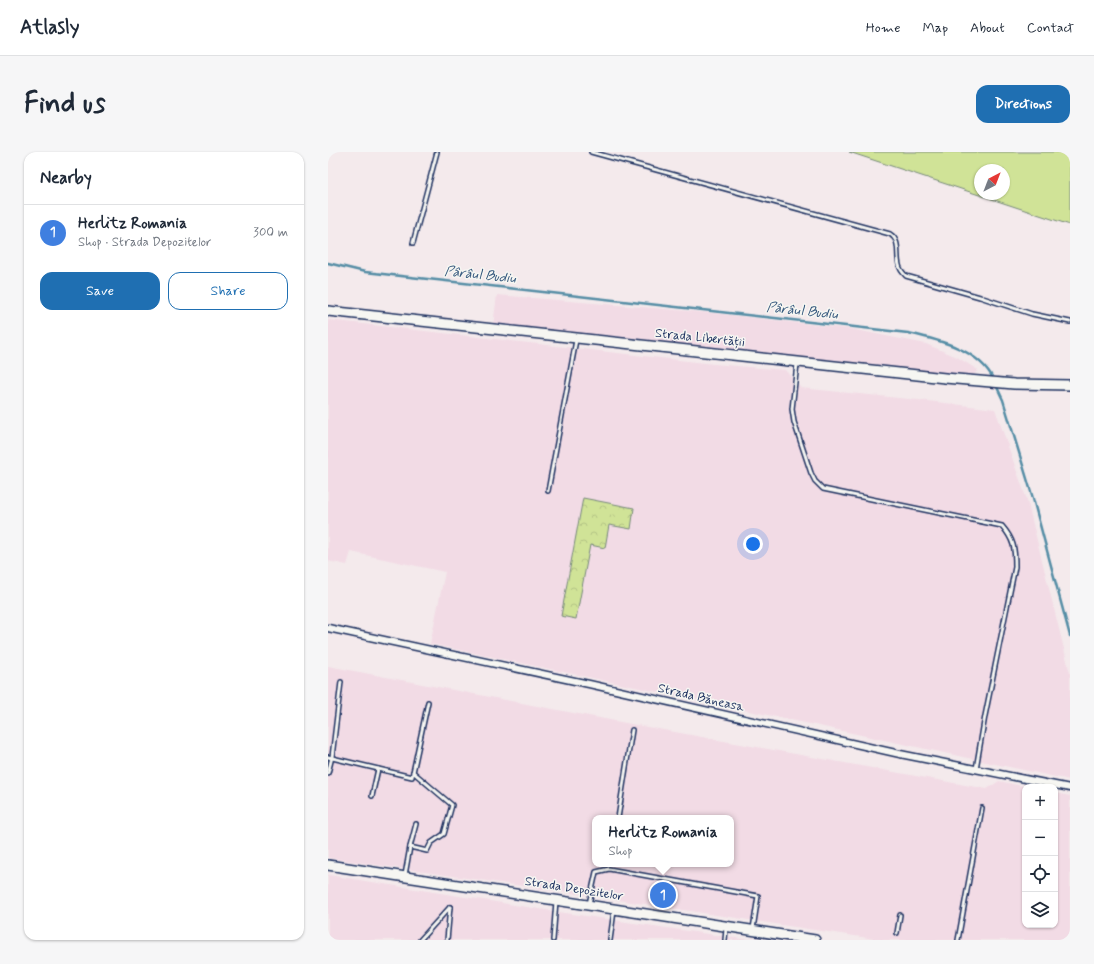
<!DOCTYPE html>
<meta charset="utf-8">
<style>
body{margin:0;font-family:Mynerve,sans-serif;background:#f6f6f7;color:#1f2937}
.controls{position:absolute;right:12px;bottom:12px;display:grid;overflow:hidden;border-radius:8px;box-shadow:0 1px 3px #0004}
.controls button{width:36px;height:36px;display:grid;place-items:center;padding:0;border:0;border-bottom:1px solid #e0e1e3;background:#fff;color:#1f2937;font:20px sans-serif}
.compass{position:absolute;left:646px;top:12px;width:36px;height:36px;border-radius:50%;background:#fff;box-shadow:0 1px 3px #0004;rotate:42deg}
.you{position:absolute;left:425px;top:392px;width:14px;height:14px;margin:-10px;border:3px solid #fff;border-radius:50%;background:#1a73e8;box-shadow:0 0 0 6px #1a73e833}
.badge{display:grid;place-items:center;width:26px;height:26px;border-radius:50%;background:#1f6fb2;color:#fff;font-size:13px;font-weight:700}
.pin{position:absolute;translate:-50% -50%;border:2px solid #fff;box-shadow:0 1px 4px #0006}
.popup{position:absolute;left:264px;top:663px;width:142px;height:52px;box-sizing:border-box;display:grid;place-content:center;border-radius:8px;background:#fff;filter:drop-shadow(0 1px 3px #0005);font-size:13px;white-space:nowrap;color:#747a83}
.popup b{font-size:15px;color:#1f2937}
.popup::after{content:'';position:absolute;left:50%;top:100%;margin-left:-8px;border:8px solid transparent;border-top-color:#fff}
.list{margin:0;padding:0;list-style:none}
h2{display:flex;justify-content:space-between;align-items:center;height:52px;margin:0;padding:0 16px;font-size:17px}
h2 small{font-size:13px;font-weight:400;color:#747a83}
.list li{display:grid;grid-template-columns:26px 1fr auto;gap:12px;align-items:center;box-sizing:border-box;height:56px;padding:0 16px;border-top:1px solid #e0e1e3}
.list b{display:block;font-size:15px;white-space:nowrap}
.list p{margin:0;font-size:13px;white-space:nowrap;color:#747a83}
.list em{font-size:13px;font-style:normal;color:#747a83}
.actions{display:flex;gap:8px;padding:12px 16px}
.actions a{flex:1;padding:9px 0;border:1px solid #1f6fb2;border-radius:12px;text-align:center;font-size:14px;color:#1f6fb2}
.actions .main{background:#1f6fb2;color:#fff}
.icon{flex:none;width:22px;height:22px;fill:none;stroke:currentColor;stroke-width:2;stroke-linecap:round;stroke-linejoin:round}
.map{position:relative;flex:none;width:742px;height:788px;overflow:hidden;border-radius:12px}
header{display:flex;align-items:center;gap:24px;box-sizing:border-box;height:56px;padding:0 20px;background:#fff;border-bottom:1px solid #e0e1e3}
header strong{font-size:19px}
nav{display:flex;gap:22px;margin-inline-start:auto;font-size:14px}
.intro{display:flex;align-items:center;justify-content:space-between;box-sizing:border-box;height:96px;padding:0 24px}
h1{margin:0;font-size:28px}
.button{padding:10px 18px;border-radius:12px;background:#1f6fb2;color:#fff;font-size:14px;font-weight:700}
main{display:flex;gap:24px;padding:0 24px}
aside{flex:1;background:#fff;border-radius:12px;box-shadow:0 1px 3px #0004}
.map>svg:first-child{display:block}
.built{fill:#f2dbe5;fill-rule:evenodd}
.grass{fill:#d0e397;stroke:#76897a;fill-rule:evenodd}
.forest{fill:url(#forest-crowns);stroke:#76897a}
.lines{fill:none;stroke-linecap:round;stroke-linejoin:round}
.stream{stroke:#548da5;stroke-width:2.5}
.lane-casing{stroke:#1b2f5e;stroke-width:6}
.street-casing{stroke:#1b2f5e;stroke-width:9}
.secondary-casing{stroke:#1b2f5e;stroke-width:12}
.lane{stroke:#f6f6f2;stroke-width:3}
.street{stroke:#f6f6f2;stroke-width:6}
.secondary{stroke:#f6f6f2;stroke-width:9}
.labels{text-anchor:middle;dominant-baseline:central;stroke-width:3;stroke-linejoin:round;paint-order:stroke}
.street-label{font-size:13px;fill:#1b2f5e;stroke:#f6f6f2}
.water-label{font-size:14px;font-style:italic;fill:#33567c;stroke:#f6f6f2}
</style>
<header>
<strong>Atlasly</strong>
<nav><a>Home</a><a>Map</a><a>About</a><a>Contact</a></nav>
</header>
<div class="intro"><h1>Find us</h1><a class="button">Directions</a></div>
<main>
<aside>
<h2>Nearby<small></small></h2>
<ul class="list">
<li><span class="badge" style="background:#3f7fe0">1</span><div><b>Herlitz Romania</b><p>Shop · Strada Depozitelor</p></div><em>300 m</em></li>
</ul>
<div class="actions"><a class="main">Save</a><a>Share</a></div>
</aside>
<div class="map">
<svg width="742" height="788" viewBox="0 0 742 788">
<defs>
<pattern id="forest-crowns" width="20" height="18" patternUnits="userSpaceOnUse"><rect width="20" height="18" fill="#d0e397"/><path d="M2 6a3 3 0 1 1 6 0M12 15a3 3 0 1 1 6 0" fill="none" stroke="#b2c385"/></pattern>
</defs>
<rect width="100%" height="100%" fill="#f4eaec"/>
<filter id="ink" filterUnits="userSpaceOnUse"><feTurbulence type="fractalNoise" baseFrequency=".025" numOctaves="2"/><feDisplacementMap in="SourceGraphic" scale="8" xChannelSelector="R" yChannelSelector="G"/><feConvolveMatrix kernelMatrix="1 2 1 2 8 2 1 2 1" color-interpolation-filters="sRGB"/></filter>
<g filter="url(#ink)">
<g class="built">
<path d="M169 143 385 161 523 177 598 192 629 205 650 218 644 225 165 173Z"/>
<path d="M0 168 386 212 457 218 473 236 600 249 667 257 699 348 742 521V628L454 566 102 492 117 420 23 400 19 413 0 409Z"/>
<path d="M0 514 303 572 659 637 671 629 699 635H697V773H727V641L742 644V788H553L257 743 0 706ZM267 666H403V712H267Z"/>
<path d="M0 723 224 759 421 788H0Z"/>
</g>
<path class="grass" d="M521 0H742V73ZM652 18H676V42H652Z"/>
<path class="forest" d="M255 346 306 356 303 377 281 373 277 396 262 393 248 467 233 464Z"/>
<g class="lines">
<g class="stream">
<path d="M0 111 37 120 580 181C611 188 651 197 666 228"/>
<path d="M668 233 675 248 704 343 742 484"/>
</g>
<defs>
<g id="lane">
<path d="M263 0 562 82C573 89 568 102 571 113 572 118 575 121 578 124L652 145 704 162 742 170"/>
<path d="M85 91 109 0"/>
<path d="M469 212 464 257 466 270 483 321 487 329 495 337 674 374C686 388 687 396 687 415L657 564 648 617"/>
<path d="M220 339 248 188"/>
<path d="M0 605 84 625 100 550"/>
<path d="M0 621 4 605 13 530"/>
<path d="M44 644 50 617"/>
<path d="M290 666 304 578"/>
<path d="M82 695 99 699 103 691 116 682 124 653 85 620"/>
<path d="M77 723 82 695 88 672"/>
<path d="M261 752 268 720 281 717 430 744 425 777"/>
<path d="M569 781 572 763"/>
<path d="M92 788 122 755"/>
<path d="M119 788 122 755"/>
<path d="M225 788 228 749"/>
<path d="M282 788 286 759"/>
<path d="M397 788 398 777"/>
<path d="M630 788 654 656"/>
</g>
<path id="street" d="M0 476 261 532 572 602 742 636"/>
<g id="secondary">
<path d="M0 159 617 226 686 232 742 233"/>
<path d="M0 713 487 788"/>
</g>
</defs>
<use href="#lane" class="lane-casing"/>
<use href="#street" class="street-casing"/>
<use href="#secondary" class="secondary-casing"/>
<use href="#lane" class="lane"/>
<use href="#street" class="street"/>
<use href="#secondary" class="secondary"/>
</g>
</g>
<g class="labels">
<g class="street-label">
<text transform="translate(372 186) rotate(6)">Strada Libertății</text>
<text transform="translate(373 546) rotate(13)">Strada Băneasa</text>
<text transform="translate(246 737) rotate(9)">Strada Depozitelor</text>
</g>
<g class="water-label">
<text transform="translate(152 123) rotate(6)">Pârâul Budiu</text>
<text transform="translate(474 159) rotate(6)">Pârâul Budiu</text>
</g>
</g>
</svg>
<div class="controls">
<button>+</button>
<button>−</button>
<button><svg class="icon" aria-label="locate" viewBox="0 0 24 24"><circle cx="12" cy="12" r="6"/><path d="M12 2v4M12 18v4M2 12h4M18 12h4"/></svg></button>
<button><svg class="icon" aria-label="layers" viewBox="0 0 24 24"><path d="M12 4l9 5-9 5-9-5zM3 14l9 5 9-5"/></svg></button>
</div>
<svg class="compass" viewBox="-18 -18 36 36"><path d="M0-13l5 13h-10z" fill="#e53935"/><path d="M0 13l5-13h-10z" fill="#747a83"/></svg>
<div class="you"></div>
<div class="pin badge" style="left:335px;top:743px;background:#3f7fe0">1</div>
<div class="popup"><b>Herlitz Romania</b>Shop</div>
</div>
</main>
